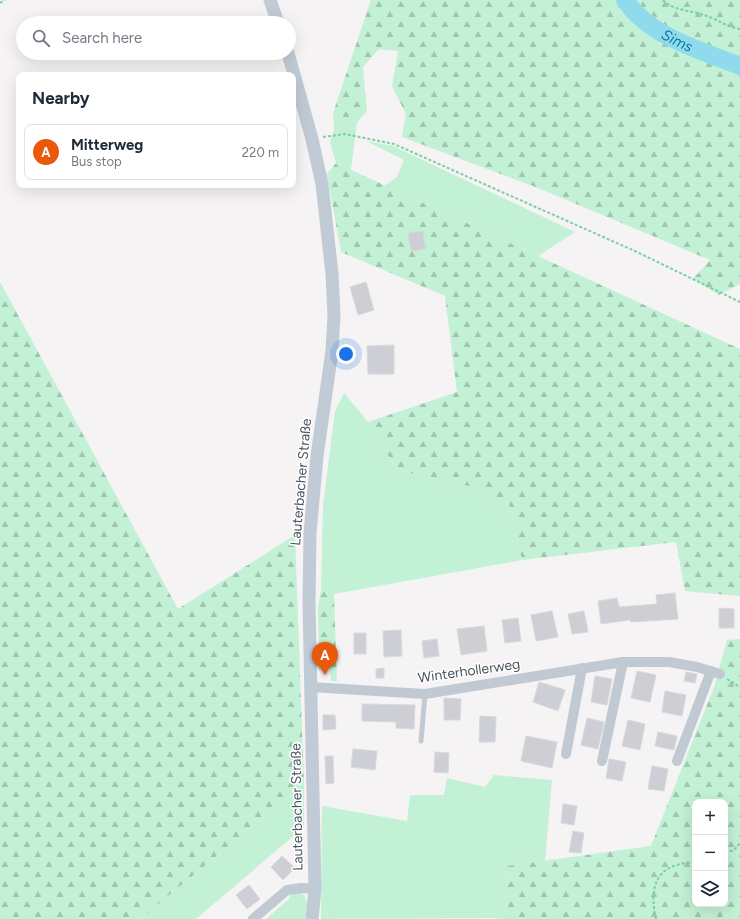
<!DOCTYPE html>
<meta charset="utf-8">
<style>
body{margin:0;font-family:Figtree,sans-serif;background:#f6f6f7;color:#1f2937}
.controls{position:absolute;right:12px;bottom:12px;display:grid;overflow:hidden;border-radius:8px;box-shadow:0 4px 16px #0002}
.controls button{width:36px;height:36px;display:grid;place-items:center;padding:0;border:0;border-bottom:1px solid #e0e1e3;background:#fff;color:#1f2937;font:20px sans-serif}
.you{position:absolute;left:346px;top:354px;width:14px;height:14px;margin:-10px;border:3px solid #fff;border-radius:50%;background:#1a73e8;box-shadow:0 0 0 6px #1a73e833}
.badge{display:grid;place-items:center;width:26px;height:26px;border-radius:50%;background:#ea580c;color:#fff;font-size:13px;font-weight:700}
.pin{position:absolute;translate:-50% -33px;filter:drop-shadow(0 1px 2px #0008)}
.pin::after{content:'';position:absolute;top:21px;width:14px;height:12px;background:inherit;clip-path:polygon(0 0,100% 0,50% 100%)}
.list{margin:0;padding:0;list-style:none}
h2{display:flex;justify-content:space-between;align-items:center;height:52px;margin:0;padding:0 16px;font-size:17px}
h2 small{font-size:13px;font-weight:400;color:#747a83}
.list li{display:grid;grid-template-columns:26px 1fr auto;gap:12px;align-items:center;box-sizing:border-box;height:56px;margin:0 8px 8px;padding:0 8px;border:1px solid #e0e1e3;border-radius:8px}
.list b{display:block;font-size:15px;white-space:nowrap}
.list p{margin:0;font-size:13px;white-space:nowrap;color:#747a83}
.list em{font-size:13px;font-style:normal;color:#747a83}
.icon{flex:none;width:22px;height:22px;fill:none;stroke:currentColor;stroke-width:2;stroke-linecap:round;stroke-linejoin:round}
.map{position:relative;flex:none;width:740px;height:919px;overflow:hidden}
.search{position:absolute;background:#fff;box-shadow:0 4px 16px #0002;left:16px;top:16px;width:280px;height:44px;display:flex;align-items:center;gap:10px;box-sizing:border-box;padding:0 14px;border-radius:22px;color:#747a83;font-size:15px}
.panel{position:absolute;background:#fff;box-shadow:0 4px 16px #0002;left:16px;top:72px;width:280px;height:116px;border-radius:8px}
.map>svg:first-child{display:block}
.grass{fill:#c3f1d5}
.forest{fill:url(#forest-firs);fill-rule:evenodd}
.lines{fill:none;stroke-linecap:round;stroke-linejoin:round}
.river{stroke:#90daee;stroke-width:18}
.building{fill:#cdcfd5;stroke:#d7d9de}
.path{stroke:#7ad0a6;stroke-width:2;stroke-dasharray:3 2;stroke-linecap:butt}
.lane{stroke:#c1cad2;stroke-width:5}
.street{stroke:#c1cad2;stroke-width:10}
.secondary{stroke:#c1cbd6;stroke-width:13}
.labels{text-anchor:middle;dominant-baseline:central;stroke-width:3;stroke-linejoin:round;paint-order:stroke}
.street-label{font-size:14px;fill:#4a5661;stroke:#fff}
.water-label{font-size:15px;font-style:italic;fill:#0c7c9b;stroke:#fff}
</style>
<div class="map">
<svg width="740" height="919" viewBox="0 0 740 919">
<defs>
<pattern id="forest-firs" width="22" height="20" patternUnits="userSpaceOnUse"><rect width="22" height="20" fill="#c3f1d5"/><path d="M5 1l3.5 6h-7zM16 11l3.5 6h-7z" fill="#a0c6b0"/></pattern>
</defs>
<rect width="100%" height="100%" fill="#f5f3f3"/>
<g class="grass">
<path d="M333 113 357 122 351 170 336 163 330 142 334 129Z"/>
<path d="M366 141 393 146 575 232 538 256 384 186 397 177 404 160Z"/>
<path d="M344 393 368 422 397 470 478 488 509 504 522 560 334 594 321 591 323 506 335 411Z"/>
<path d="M494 775 552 780 545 861 507 866 505 918 321 919 322 806 407 821 410 795H444L447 778 485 787Z"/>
<path d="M304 784V827L196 919H140Z"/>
<path d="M299 891C310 899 308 907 305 919H266L290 898 289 894Z"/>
</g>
<g class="forest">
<path d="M371 0H740V284L719 295 693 279 710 260 533 186 402 137 406 114 392 86 398 51 379 49 363 67 367 111 357 122 333 113Z"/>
<path d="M336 163 740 349V596L685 591 676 542 522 560 509 504 478 488 397 470 368 422 457 392 445 296 341 252 327 174Z"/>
<path d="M0 282 178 609 295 535 304 784 140 919H0Z"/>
<path d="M321 591 334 594 337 681H331L330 669 319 670 318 606Z"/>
<path d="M740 639V919H495L505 917 507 866 651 846 714 687 727 640ZM695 802H725V904H695Z"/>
</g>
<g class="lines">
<path class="river" id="s1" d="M625 0C650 37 700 50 740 66"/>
</g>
<g class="building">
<path d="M423 231 425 249 411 251 408 233Z"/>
<path d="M366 282 374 310 358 315 350 287Z"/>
<path d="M394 345V374H368L367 346Z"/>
<path d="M675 593 678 619 631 622 630 620 601 624 598 601 617 598 619 607 657 604 656 595Z"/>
<path d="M719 608 734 609V628H719Z"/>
<path d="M552 611 558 637 536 641 531 615Z"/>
<path d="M584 611 588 632 572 634 568 614Z"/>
<path d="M518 618 521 641 505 643 502 620Z"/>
<path d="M484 626 487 651 461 655 457 629Z"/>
<path d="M401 630 402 656 384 657 383 631Z"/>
<rect x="354" y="633" width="12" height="21"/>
<path d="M437 639 439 656 424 658 422 641Z"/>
<path d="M384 668V678H376V669Z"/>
<path d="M637 671 656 675 650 702 631 698Z"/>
<path d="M686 672 697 674 695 683 684 681Z"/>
<path d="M595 676 612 679 607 705 591 702Z"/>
<path d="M539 682 565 690 558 711 533 702Z"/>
<path d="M665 691 686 695 682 716 662 712Z"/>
<path d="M444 698 461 699 460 720H444Z"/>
<path d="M362 704 415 705 414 729 396 728V722L362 721Z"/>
<path d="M323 715H335L336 729 323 730Z"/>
<path d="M480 716 496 717 495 742H479Z"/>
<path d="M587 718 604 722 598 749 581 745Z"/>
<path d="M628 720 645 724 640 750 622 746Z"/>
<path d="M658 732 677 736 674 750 655 746Z"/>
<path d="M526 736 557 742 552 768 521 761Z"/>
<path d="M353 749 377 751 375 770 351 767Z"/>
<path d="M435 752 449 753 448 773 434 772Z"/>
<path d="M325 756H333L334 783 326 784Z"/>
<path d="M609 759 626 762 622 781 606 778Z"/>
<path d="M652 766 668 769 664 791 648 789Z"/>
<path d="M563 804 577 806 574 825 561 823Z"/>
<path d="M573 831 584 833 581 853 569 852Z"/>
<path d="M282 856 295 868 283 880 271 867Z"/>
<path d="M249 885 260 899 247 909 236 895Z"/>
</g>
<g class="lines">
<g class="path">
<path d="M663 0C673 11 691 10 704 15 717 19 727 27 740 29"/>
<path d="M0 3 5 0"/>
<path d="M323 137 345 134 394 144 637 252 740 302"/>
<path d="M727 679 740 687"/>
<path d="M725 853 734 850 740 843"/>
<path d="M656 919C651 898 651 872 677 865 683 863 689 863 695 862"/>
</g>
<path class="lane" d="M421 741 425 694"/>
<g class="street">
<path d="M310 687 425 694 623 662H669L697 667 720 674"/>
<path d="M566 754 582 668"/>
<path d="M602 761 623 662"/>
<path d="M677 761 711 671"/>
<path d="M253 919 287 890 301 888 315 889"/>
</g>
<g class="secondary">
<path d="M270 0 278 23"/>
<path d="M288 53 312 139 322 184 332 274 334 315 332 351 317 456 310 533 309 603 315 889 312 919"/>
</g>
</g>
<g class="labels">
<g class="street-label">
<text transform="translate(301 482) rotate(-85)">Lauterbacher Straße</text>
<text transform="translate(469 671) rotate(-8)">Winterhollerweg</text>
<text transform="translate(297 807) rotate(-91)">Lauterbacher Straße</text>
</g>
<g class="water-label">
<text stroke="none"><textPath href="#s1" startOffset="67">Sims</textPath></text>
</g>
</g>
</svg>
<div class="controls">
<button>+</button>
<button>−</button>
<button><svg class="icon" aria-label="layers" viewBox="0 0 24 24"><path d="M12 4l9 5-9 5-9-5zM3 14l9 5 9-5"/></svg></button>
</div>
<div class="you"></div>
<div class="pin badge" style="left:325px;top:675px">A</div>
<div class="search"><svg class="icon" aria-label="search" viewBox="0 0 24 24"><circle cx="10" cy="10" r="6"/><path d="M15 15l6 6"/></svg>Search here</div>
<section class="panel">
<h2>Nearby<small></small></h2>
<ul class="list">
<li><span class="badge">A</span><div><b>Mitterweg</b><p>Bus stop</p></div><em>220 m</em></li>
</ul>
</section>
</div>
